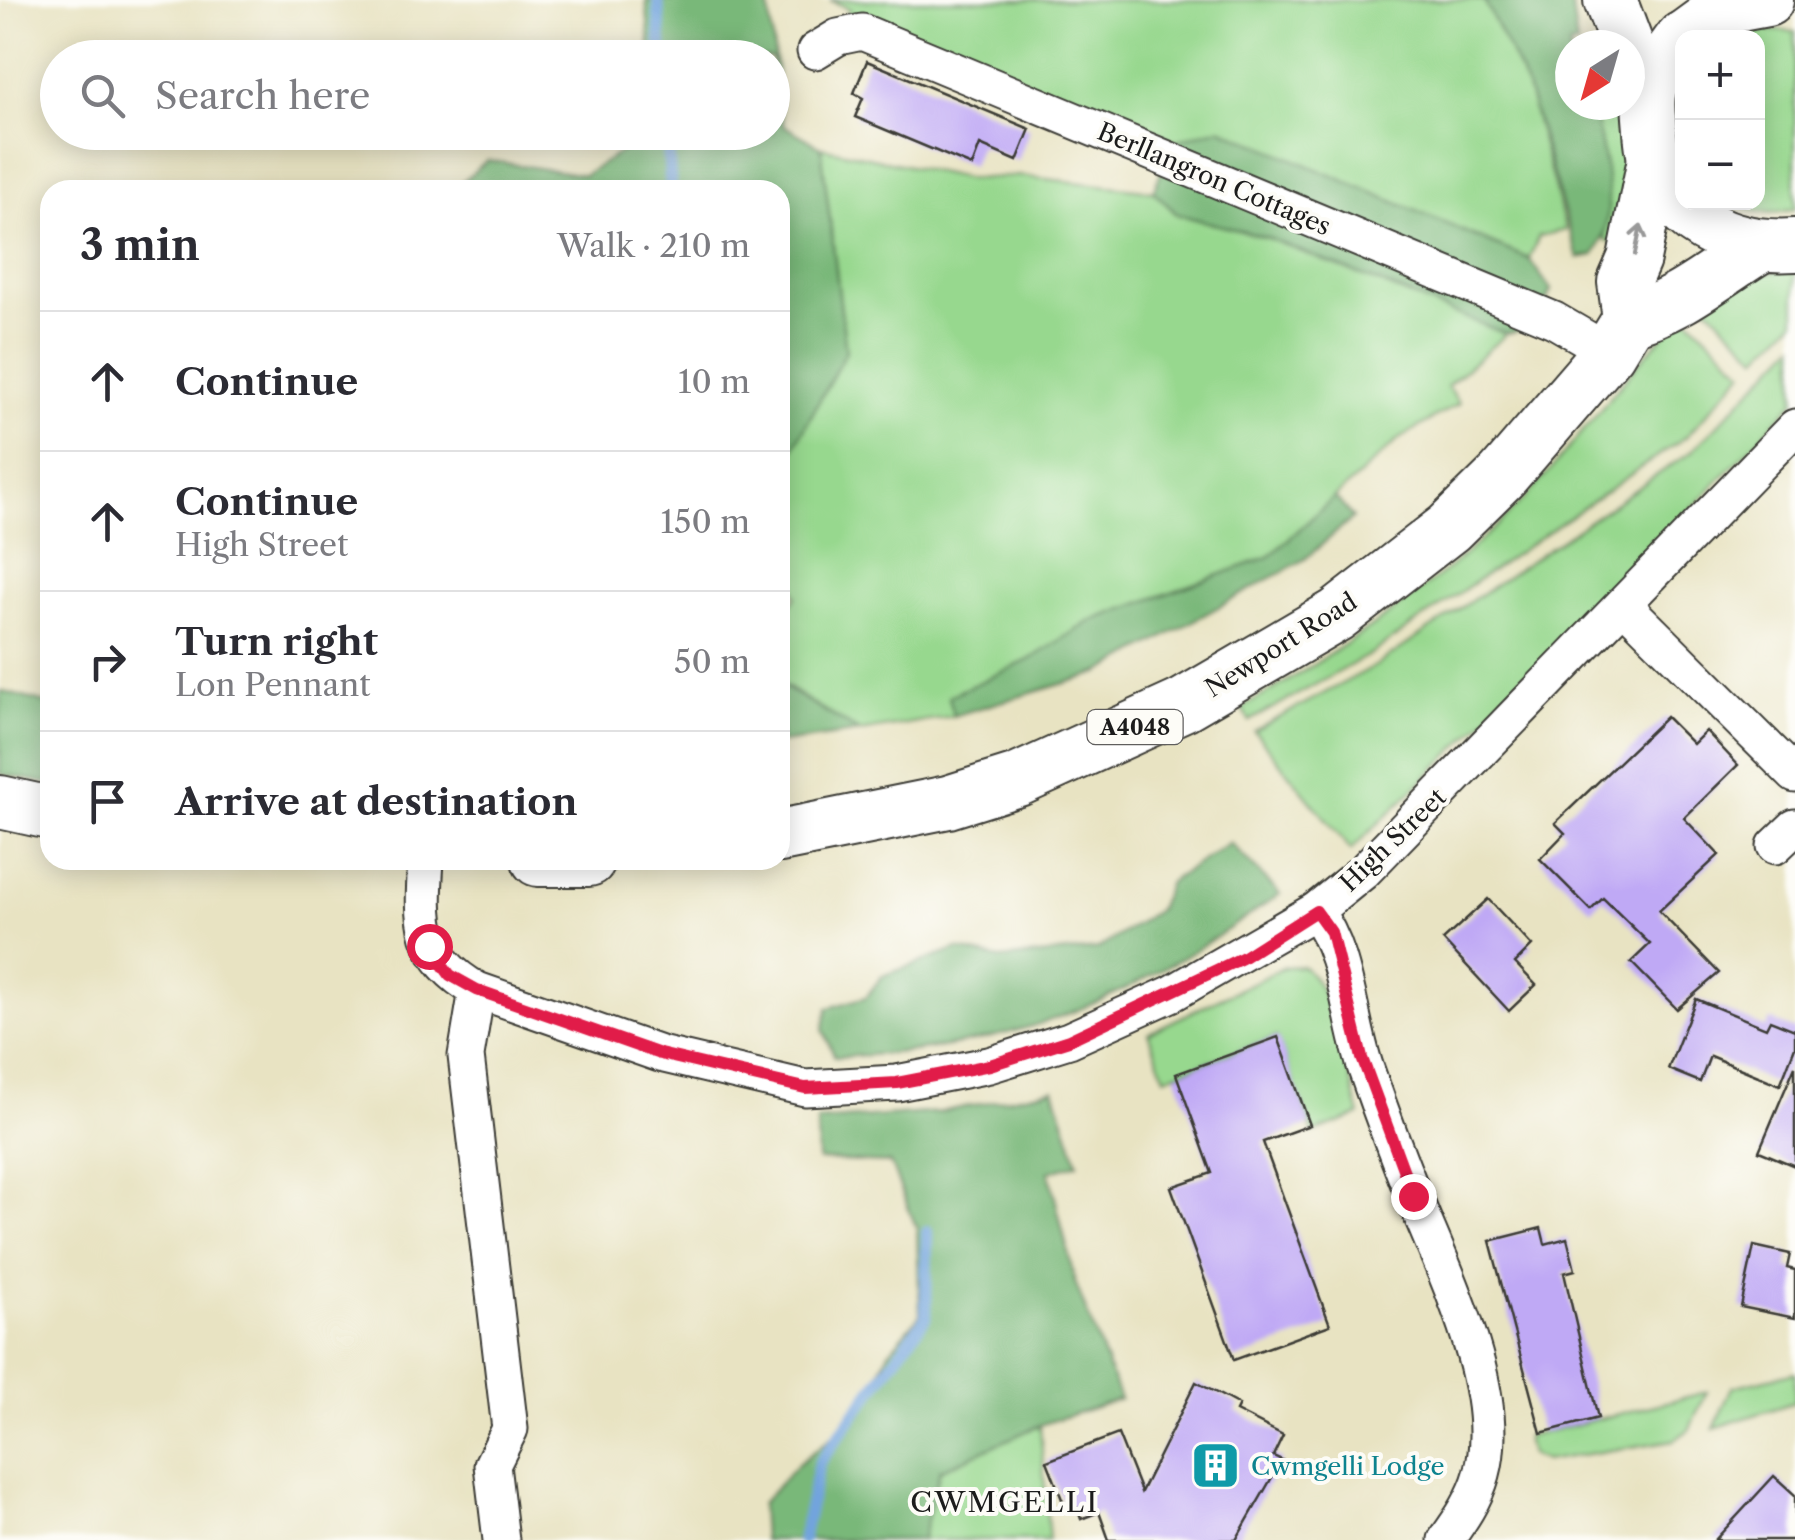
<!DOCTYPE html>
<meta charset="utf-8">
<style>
body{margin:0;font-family:"Libre Caslon Text",serif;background:#f7f7f7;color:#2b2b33}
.controls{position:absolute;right:30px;top:30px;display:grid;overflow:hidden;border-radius:20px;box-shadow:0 5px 25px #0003}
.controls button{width:90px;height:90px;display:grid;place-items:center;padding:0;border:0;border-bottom:2px solid #e1e1e2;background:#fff;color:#2b2b33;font:50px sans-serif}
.compass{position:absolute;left:1555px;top:30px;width:90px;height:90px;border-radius:50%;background:#fff;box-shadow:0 5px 25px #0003;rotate:217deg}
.stop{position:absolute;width:30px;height:30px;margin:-22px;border:8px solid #e11d48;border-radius:50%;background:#fff}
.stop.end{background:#e11d48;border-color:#fff;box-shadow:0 2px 10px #0008}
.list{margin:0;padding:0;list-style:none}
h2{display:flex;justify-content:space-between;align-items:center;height:130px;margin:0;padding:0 40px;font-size:42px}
h2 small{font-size:32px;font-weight:400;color:#7c7c81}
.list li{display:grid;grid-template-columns:65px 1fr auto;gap:30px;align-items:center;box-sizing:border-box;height:140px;padding:0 40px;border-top:2px solid #e1e1e2}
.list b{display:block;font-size:38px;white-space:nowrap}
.list p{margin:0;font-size:32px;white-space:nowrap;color:#7c7c81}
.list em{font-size:32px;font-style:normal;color:#7c7c81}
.icon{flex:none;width:55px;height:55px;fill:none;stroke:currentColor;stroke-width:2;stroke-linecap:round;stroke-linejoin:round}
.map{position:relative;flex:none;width:1795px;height:1540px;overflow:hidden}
.search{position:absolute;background:#fff;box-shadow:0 5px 25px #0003;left:40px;top:40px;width:750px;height:110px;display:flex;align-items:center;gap:25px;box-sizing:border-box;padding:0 35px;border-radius:55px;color:#7c7c81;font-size:38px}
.panel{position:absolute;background:#fff;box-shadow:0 5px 25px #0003;left:40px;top:180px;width:750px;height:690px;border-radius:30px}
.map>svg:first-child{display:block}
.green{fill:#97d88e;stroke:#5a7a55;stroke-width:2.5}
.forest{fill:#79b879;stroke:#4a6a4a;stroke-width:2.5}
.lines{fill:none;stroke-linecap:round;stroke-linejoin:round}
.stream{stroke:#72a4dd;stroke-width:12}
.building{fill:#bfa9f5}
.minor-casing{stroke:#3b3a35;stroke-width:39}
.primary-casing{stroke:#3b3a35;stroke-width:56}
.minor{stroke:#fff;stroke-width:35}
.primary{stroke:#fff;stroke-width:52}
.oneway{stroke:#999}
.route{stroke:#e11d48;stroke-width:12}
.labels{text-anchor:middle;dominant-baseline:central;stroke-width:8;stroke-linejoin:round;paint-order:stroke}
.shield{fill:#fdfcf7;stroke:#605f5e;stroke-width:2.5}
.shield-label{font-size:22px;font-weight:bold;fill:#1c1c1c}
.street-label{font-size:25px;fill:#1c1c1c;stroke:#fdfcf7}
.culture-label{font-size:25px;fill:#0d838f;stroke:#fdfcf7;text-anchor:start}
.neighbourhood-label{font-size:28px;letter-spacing:2.5px;fill:#1c1c1c;stroke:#fdfcf7}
</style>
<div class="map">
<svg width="1795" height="1540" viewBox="0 0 1795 1540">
<rect width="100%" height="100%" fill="#fdfcf7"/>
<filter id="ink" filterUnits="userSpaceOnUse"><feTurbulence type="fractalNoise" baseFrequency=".01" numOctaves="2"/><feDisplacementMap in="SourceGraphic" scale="20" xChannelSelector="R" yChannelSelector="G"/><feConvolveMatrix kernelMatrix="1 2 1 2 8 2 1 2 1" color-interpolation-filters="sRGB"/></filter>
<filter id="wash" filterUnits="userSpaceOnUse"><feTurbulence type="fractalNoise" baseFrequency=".0048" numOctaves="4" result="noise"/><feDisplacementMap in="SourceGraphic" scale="40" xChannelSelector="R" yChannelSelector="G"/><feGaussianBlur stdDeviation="2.25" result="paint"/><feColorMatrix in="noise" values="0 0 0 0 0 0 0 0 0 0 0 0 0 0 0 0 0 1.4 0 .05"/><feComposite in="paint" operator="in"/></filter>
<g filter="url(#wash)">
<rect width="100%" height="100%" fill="#e8e3c2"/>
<g class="green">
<path d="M830 0H1484L1526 84 1566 230 1539 236 1529 259 1220 128 1175 141 846 16 850 9Z"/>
<path d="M1756 29 1795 32V209C1774 215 1751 213 1731 203L1758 202V38L1732 37Z"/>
<path d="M1592 105H1622L1623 111 1627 166 1614 243 1605 240V163Z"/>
<path d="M821 147 969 179 1020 176 1153 191 1177 214 1268 238 1506 334 1447 386 1459 403 1399 439 1269 557 1091 621 1027 661 949 696 953 716 860 732 780 683V616L796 597 780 554 789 457 846 351Z"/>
<path d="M1795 268V321L1758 357 1702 301 1761 274Z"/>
<path d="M1685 314 1744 371 1688 435 1371 654 1249 721 1242 708C1344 649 1442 583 1524 499 1581 440 1626 370 1685 314Z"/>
<path d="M1795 344V401L1545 662 1351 850 1254 731 1377 665 1692 451Z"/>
<path d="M1302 966C1332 985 1349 1079 1360 1115L1313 1133 1277 1037 1165 1077 1148 1033 1285 967Z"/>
<path d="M1795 1372V1402L1714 1428 1732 1387Z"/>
<path d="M1707 1392 1689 1430 1674 1440 1545 1461 1530 1455 1526 1437Z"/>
<path d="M1040 1425 1049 1540H922L939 1470Z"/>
</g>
<g class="forest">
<path d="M646 0H768L783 125 821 147 846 351 789 457 780 543V190H453L487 160 584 175 651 133 772 132V58L651 57Z"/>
<path d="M1484 0H1571L1577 45H1570V105H1592C1602 148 1622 216 1594 255L1578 258 1526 84Z"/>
<path d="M1220 128 1529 259 1551 290 1535 327 1506 334 1268 238 1177 214 1153 191 1175 141Z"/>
<path d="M1335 497 1353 518 1305 559 1099 673 953 716 949 696 1027 661 1091 621 1269 557Z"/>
<path d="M780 683 787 689 860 732 780 743Z"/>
<path d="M0 691 50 704V784L0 774Z"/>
<path d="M1230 843 1280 894C1127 1001 1024 1049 835 1057L823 1030 828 1008 866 997 882 976 958 949 1000 959 1098 949 1158 910 1169 882Z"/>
<path d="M1054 1089 1078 1163 1049 1172 1075 1282 1120 1399 1040 1425 940 1470 922 1540H763L761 1504 798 1464 861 1414 888 1353 920 1315 917 1229 890 1163 818 1160 817 1121 940 1112Z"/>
</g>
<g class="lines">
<g class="stream">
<path d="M658 0 662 58"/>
<path d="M667 132 671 190"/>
<path d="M802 1540 819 1463 926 1317 927 1232"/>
</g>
</g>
<g id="blocks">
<g class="building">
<path d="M867 61 1030 129 1017 161 980 145 972 166 855 117 863 98 854 93Z"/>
<path d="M1666 717 1693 744 1706 731 1738 765 1684 818 1719 855 1659 911 1719 973 1677 1009 1631 962 1650 944 1603 898 1591 910 1540 859 1565 833 1555 823Z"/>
<path d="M1488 899 1532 946 1515 963 1536 985 1509 1011 1443 940Z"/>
<path d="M1696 999 1766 1028 1770 1020 1795 1030V1047L1780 1085 1710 1056 1700 1082 1668 1069Z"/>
<path d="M1278 1037 1310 1125 1263 1142 1330 1325 1234 1360 1171 1187 1212 1173 1176 1074Z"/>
<path d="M1795 1066V1166L1759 1151Z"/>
<path d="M1541 1228 1545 1244 1567 1238 1575 1270 1564 1273 1598 1418 1541 1433 1490 1241Z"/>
<path d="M1754 1246 1790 1254 1787 1268 1795 1270V1318L1741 1307Z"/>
<path d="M1196 1382 1239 1405 1236 1411 1283 1435 1273 1456 1282 1460 1236 1540H1109L1099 1512 1081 1519 1077 1508 1067 1512 1047 1461 1118 1434 1141 1492Z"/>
<path d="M1774 1476 1795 1495V1540H1715Z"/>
</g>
</g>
</g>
<g filter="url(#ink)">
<use href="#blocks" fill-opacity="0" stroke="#3b3a35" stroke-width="2.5"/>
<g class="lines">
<defs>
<g id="minor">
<path d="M815 51 838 37 862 32 1554 320 1609 352"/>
<path d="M1624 605 1795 775"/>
<path d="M1775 846 1795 827"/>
<path d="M426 860C422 921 420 958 477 990L660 1054 805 1088 897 1083 989 1065 1069 1040 1173 993 1315 911 1363 872 1795 427"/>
<path d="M1315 911C1348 955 1348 1017 1366 1069 1381 1112 1397 1155 1414 1197 1444 1272 1505 1392 1482 1474 1475 1499 1461 1519 1446 1540"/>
<path d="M477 990 466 1056 510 1429 492 1465 501 1540"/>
</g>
<g id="primary">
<path d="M1610 0 1627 45"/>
<path d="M1682 38C1671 53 1659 67 1652 83 1646 97 1649 115 1650 130 1654 211 1719 250 1795 245"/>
<path d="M1683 38 1724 8 1767 0"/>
<path d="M1629 319C1677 308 1716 273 1759 247"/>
<path d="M0 802 50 813"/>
<path d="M780 836 948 802 1018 780 1183 705 1337 615 1449 528 1503 475 1609 352 1629 319 1624 282 1634 259 1654 159"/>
<path d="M538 860H589"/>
</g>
</defs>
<use href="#minor" class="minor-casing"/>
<use href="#primary" class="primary-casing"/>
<use href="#minor" class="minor"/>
<use href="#primary" class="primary"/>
</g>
<defs><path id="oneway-shaft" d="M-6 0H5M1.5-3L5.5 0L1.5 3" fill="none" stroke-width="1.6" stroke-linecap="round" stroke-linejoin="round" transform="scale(2.5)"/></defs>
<use class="oneway" href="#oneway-shaft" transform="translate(1638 240) rotate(-78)"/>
</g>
<g class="lines" filter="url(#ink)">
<path class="route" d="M429 946 450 975 477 990 660 1054 805 1088 897 1083 990 1065 1069 1040 1242 958 1316 911 1331 932 1362 1058 1413 1196"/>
</g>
<defs>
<symbol id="building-square" viewBox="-11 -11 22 22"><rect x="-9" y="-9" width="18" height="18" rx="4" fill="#0f9aa8" stroke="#fdfcf7"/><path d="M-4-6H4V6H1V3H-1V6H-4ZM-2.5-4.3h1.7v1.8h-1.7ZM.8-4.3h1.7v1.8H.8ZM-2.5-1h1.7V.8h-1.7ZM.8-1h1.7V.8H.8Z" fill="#fff"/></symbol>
</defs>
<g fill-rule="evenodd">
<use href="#building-square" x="1188" y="1438" width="55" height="55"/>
</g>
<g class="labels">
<rect class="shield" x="1087.5" y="710" width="95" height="34" rx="8"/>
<g class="shield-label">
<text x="1135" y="727">A4048</text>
</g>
<g class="street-label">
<text transform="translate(1214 179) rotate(23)">Berllangron Cottages</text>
<text transform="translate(1281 645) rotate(-32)">Newport Road</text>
<text transform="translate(1393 840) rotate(-44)">High Street</text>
</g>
<g class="culture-label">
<text x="1251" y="1466">Cwmgelli Lodge</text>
</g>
<g class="neighbourhood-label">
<text x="1005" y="1502">CWMGELLI</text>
</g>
</g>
</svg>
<div class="controls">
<button>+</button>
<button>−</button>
</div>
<svg class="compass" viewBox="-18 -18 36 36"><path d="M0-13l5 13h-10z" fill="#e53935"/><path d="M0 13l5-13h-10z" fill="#7c7c81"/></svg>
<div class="stop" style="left:429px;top:946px"></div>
<div class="stop end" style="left:1413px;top:1196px"></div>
<div class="search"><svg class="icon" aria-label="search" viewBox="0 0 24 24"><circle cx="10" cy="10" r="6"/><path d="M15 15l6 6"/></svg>Search here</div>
<section class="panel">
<h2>3 min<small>Walk · 210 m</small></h2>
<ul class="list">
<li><svg class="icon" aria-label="ahead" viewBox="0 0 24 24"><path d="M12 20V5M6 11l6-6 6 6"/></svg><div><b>Continue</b></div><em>10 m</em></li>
<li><svg class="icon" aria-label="ahead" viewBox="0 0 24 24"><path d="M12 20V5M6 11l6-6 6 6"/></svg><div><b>Continue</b><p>High Street</p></div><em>150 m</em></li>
<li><svg class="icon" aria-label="right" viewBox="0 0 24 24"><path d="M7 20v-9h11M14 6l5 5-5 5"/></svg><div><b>Turn right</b><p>Lon Pennant</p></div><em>50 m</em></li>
<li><svg class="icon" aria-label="arrive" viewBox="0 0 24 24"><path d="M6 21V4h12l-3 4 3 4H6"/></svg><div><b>Arrive at destination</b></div></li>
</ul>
</section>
</div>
